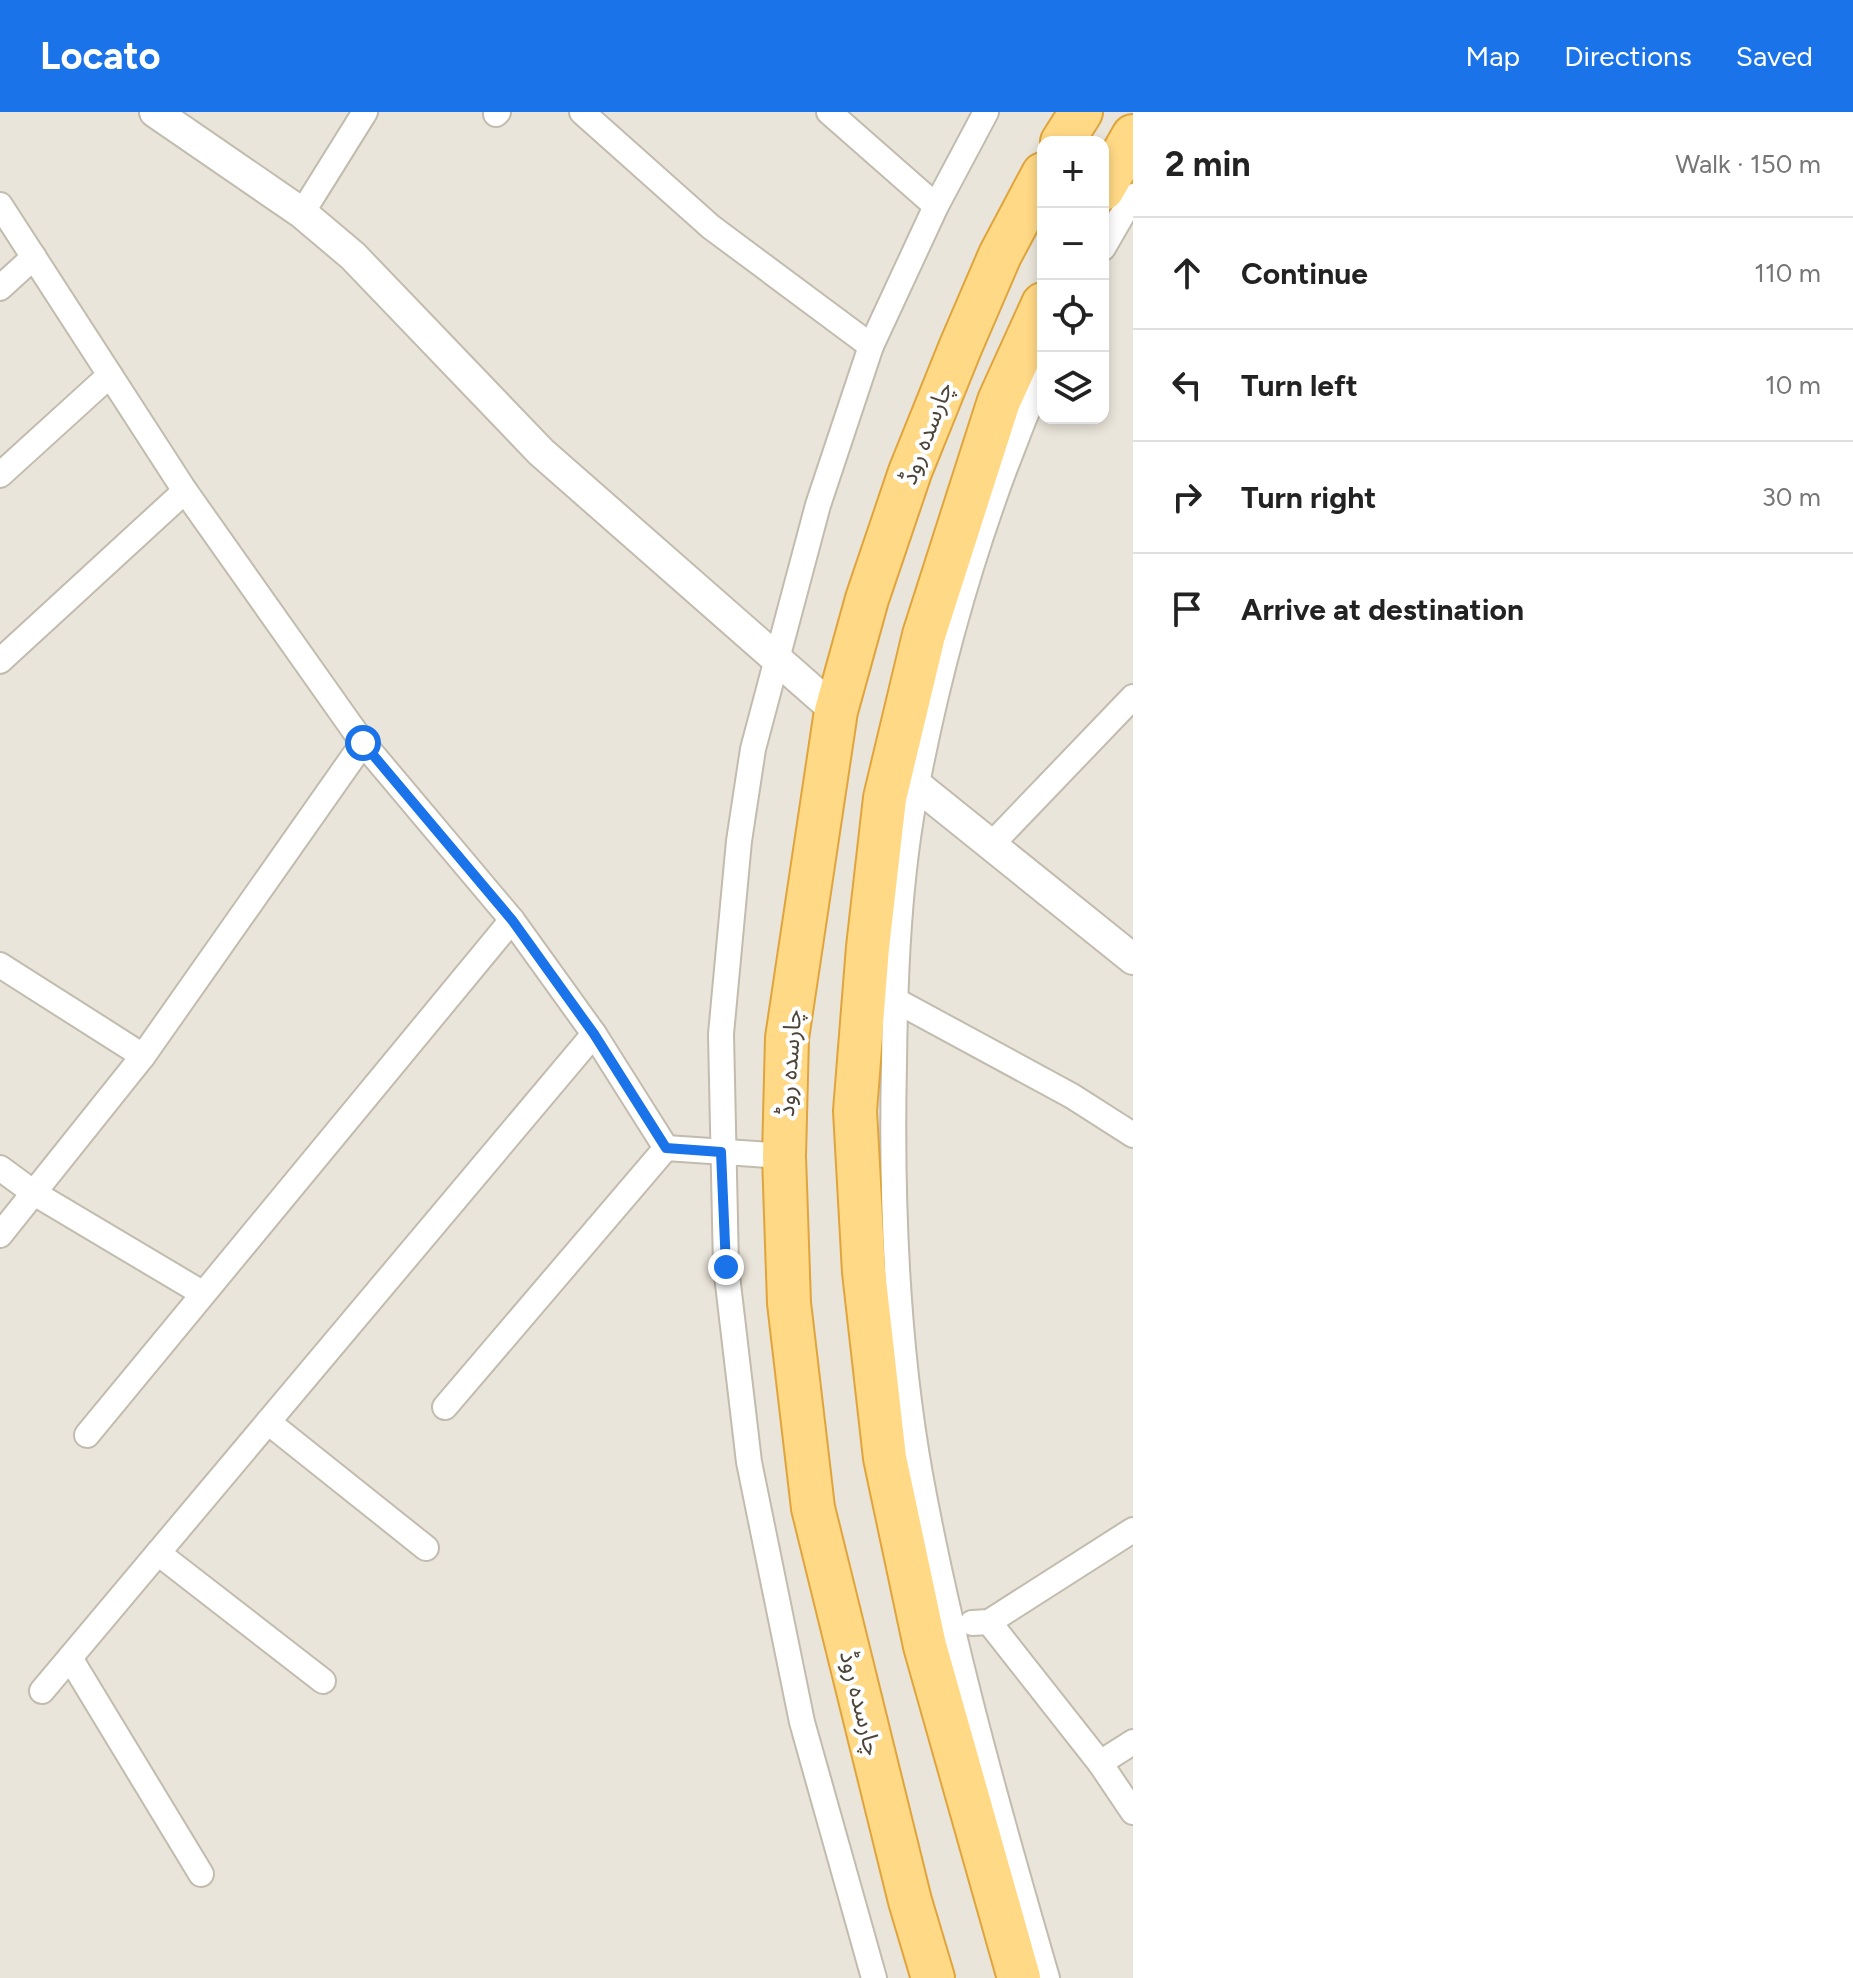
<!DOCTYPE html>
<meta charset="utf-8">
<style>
body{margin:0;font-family:Figtree,"Noto Sans Arabic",sans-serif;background:#f6f6f6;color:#222}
.controls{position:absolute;right:24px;top:24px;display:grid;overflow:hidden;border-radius:16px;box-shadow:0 4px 12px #0003}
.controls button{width:72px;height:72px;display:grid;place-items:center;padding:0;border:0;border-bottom:2px solid #e0e0e0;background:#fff;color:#222;font:40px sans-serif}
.stop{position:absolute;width:24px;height:24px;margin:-18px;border:6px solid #1a73e8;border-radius:50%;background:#fff}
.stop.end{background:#1a73e8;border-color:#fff;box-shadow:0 2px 8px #0008}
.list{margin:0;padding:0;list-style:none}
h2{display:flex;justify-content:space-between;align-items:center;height:104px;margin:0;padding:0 32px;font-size:34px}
h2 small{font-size:26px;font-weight:400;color:#767676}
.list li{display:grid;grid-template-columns:52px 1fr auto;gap:24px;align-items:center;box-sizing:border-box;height:112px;padding:0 32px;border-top:2px solid #e0e0e0}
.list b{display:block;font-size:30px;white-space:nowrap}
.list em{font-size:26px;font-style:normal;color:#767676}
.icon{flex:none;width:44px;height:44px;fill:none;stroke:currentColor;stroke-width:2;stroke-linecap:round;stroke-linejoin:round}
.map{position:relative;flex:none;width:1133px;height:1866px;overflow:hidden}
header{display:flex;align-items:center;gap:48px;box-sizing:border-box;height:112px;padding:0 40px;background:#1a73e8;color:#fff}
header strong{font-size:38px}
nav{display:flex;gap:44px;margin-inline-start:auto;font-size:28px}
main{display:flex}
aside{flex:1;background:#fff}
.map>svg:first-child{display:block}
.residential{fill:#eae5da;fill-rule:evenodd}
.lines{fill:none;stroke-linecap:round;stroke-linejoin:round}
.minor-casing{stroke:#c2bbae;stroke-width:28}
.tertiary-casing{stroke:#c2bbae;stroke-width:34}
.trunk-casing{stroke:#e0a43c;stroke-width:46}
.minor{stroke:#fff;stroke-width:24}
.tertiary{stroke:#fff;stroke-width:30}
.trunk{stroke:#ffd985;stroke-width:42}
.route{stroke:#1a73e8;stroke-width:10}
.labels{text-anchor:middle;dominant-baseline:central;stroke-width:8;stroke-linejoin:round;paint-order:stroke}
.street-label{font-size:24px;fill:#4b4439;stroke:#fff}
</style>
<header>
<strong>Locato</strong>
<nav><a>Map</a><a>Directions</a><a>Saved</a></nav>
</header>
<main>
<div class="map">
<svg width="1133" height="1866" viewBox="0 0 1133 1866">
<rect width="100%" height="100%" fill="#f6f3ec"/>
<path class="residential" d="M0 0H1133V1866H0ZM1043 30H1103V306H1043Z"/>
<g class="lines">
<defs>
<g id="minor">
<path d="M582 0 711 115 871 234"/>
<path d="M829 0 936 94"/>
<path d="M496 2 498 0"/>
<path d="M0 93 185 379 363 631 512 808 594 922 666 1036 784 1044"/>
<path d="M302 101 365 0"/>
<path d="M1103 136 1133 84"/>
<path d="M0 176 34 145"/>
<path d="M1043 262C986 392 944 532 917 672 899 763 895 858 894 951 891 1088 896 1227 920 1362 951 1532 999 1701 1047 1866"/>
<path d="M0 363 110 263"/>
<path d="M0 549 185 379"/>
<path d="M991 733 1133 585"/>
<path d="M0 853 143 944"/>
<path d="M895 888 1072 984 1133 1023"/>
<path d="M0 1056 34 1081 202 1181"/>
<path d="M0 1123 143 944 363 631"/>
<path d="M445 1295 666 1036"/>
<path d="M268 1310 426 1436"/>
<path d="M87 1323 512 808"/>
<path d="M158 1441 323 1569"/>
<path d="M989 1510 1100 1651 1133 1700"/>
<path d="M972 1511 989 1510 1133 1418"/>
<path d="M70 1546 201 1762"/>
<path d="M42 1579 594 922"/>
<path d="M1100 1651 1133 1630"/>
<path d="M874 1866 802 1610 749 1350 726 1155 721 922 739 729 753 637 818 393 871 234 936 94 986 0"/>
</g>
<g id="tertiary">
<path d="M155 0 302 101 353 144 541 340 836 599"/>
<path d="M893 654 1133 847"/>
</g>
<g id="trunk">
<path d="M1062 30 1081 0"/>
<path d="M1103 77 1133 24"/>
<path d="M933 1866 910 1789 813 1396 789 1191 784 1044 787 926 836 599 867 487 910 360 960 236 1000 143 1043 62"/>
<path d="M1019 1866 925 1534 885 1346 864 1160 855 999 868 835 885 686 924 523 999 289 1043 192"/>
</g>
</defs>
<use href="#minor" class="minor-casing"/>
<use href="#tertiary" class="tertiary-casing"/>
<use href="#trunk" class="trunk-casing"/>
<use href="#minor" class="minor"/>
<use href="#tertiary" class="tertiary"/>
<use href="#trunk" class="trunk"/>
</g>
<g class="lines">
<path class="route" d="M363 631 512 808 594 922 666 1036 721 1040 726 1155"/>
</g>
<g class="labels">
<g class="street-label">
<text transform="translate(926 321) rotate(-69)">چارسدہ روڈ</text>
<text transform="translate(789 951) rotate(-86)">چارسدہ روڈ</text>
<text transform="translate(861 1591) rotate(76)">چارسدہ روڈ</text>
</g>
</g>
</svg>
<div class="controls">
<button>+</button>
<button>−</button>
<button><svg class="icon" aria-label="locate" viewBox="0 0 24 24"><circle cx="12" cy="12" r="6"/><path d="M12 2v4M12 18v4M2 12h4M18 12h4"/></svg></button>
<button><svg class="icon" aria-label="layers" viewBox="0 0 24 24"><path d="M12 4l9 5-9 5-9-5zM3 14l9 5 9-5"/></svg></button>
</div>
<div class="stop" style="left:363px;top:631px"></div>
<div class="stop end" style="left:726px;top:1155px"></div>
</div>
<aside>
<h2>2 min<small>Walk · 150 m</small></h2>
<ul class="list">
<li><svg class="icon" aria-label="ahead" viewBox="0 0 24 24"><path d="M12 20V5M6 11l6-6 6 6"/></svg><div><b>Continue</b></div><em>110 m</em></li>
<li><svg class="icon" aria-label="left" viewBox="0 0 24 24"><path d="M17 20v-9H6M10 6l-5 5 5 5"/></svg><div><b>Turn left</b></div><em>10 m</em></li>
<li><svg class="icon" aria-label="right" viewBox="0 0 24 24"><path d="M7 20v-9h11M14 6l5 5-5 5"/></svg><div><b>Turn right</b></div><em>30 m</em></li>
<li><svg class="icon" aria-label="arrive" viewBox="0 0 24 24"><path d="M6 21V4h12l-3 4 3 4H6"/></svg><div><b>Arrive at destination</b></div></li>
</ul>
</aside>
</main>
